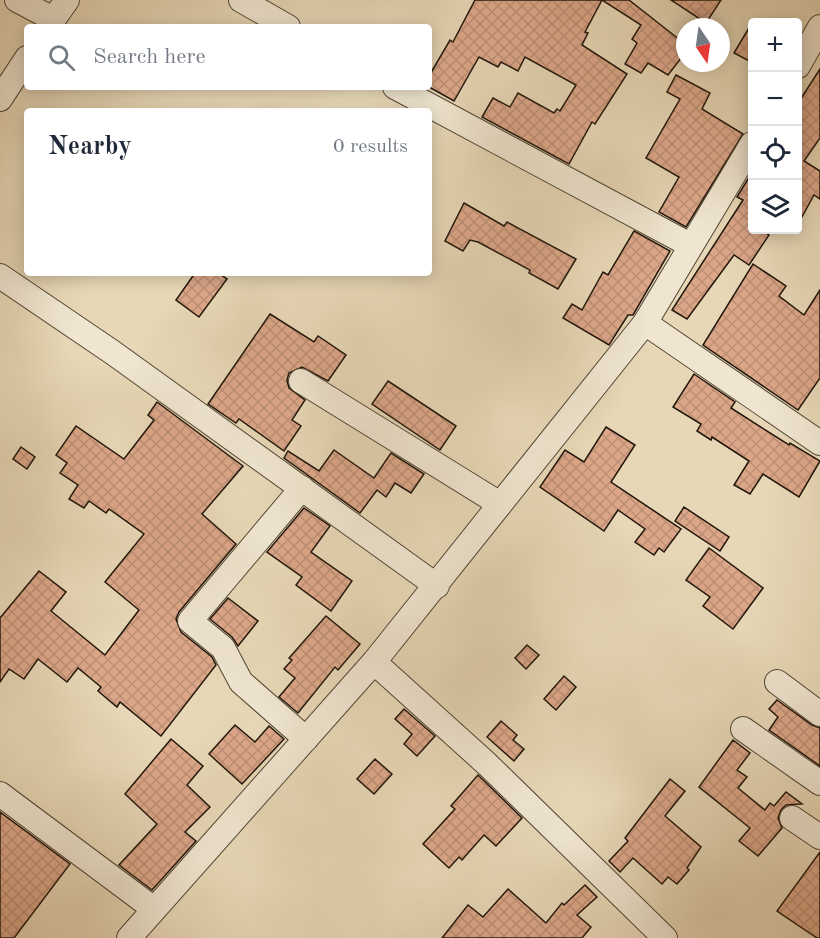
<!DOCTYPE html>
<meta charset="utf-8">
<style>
body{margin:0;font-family:"Old Standard TT",serif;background:#f6f6f7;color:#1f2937}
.controls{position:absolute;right:18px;top:18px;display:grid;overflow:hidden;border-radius:6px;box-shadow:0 3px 15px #0003}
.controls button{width:54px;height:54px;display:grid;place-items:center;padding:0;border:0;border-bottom:2px solid #e0e1e3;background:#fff;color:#1f2937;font:30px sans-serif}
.compass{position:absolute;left:676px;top:18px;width:54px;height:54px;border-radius:50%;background:#fff;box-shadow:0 3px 15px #0003;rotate:167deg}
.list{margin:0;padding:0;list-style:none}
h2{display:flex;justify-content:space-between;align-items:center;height:78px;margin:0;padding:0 24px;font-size:26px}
h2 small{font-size:20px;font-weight:400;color:#747a83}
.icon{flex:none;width:33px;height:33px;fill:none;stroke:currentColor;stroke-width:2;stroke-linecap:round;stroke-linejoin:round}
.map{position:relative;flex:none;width:820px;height:938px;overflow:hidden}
.search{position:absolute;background:#fff;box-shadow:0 3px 15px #0003;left:24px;top:24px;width:408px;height:66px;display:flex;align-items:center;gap:15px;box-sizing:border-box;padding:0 21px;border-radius:6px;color:#747a83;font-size:22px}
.panel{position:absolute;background:#fff;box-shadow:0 3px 15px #0003;left:24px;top:108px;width:408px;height:168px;border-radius:6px}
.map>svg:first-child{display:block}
.building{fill:url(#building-cross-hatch);stroke:#21160a;stroke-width:1.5}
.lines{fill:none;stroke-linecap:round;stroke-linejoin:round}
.minor-casing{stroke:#524635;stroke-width:26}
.minor{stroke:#efe5d0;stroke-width:24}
</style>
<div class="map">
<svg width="820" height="938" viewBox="0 0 820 938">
<defs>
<pattern id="building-cross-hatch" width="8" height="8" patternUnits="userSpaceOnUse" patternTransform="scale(1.5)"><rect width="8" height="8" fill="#dca789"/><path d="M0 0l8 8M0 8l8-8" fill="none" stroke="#bc8f75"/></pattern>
</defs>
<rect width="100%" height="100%" fill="#e7d7b6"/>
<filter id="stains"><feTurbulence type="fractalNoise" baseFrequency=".00333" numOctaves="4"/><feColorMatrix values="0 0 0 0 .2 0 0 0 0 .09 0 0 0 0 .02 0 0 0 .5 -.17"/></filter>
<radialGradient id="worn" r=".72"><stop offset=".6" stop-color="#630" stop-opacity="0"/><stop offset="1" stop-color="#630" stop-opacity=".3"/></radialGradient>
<g class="building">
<path d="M475 0H602L585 32 588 33 582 45 627 74 595 124 592 122 569 164 482 117 493 98 510 107 518 93 554 113 557 109 560 111 576 85 525 57 518 71 501 62 498 67 479 57 454 101 429 87V76L450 40 453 42Z"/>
<path d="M602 0H629L685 44V53L668 75 648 63 641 73 625 64 637 43 632 39 641 25Z"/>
<path d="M671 0H721L706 23Z"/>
<path d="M753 21V63L734 53Z"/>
<path d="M820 69V138L804 161 820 171V199L814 195 798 224V103Z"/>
<path d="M676 75 710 93 702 109 743 134 686 227 659 212 679 177 646 158 680 99 667 92Z"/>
<path d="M753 171V230H761L769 235 749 265 734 255 687 319 672 310 743 200 737 197Z"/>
<path d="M464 203 504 226 507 222 576 259 558 289 529 273 530 270 478 242 470 240 463 251 445 241Z"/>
<path d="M634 231 670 251 633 315H628L609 345 563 318 572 304 582 310 603 272 608 275Z"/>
<path d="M753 264 786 286 779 296 804 315 820 290V378L798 410 703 345Z"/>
<path d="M195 273H218L227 279 199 317 176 300Z"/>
<path d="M270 314 314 342 318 336 346 355 328 381 302 367 289 373 287 380 289 388 305 400 292 420 301 426 284 451 239 419 236 423 208 404Z"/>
<path d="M694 374 735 402 731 408 789 445 790 443 820 461 799 497 763 474 750 494 734 485 749 461 712 437 711 440 697 431 701 424 673 407Z"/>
<path d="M388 381 456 426 440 450 372 404Z"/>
<path d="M157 402 243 466 202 514 236 544 179 612 176 619 181 632 212 657 216 665 161 736 120 702 117 707 98 691 101 687 78 668 67 682 38 659 24 679 9 669 0 682V618L39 571 66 592 51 611 105 655 139 610 105 582 144 534 109 509 106 513 89 501 84 508 69 499 78 485 60 473 67 463 56 455 76 426 124 459 154 420 148 415Z"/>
<path d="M606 427 635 445 611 482 681 529 664 552 659 548 654 555 635 542 645 529 618 510 604 531 540 487 565 450 584 462Z"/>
<path d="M21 447 35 457 27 469 13 459Z"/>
<path d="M334 450 374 478 391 453 424 474 411 493 395 483 386 497 377 490 360 513 284 458 288 451 319 471Z"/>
<path d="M684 507 729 537 720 551 675 521Z"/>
<path d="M304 508 330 526 311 552 352 581 331 611 296 585 302 577 267 552Z"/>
<path d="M709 548 763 588 733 629 703 606 710 597 686 580Z"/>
<path d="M228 598 258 621 238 646 232 637 210 619Z"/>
<path d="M326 616 360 644 338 670 335 667 298 713 279 697 295 678 284 669 292 660 289 658Z"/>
<path d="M527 645 539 655 526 669 515 658Z"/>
<path d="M564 676 576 687 556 710 544 699Z"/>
<path d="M777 700 812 725 820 728V766L769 730 778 717 769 709Z"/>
<path d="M404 709 435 736 417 756 404 744 412 734 395 719Z"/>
<path d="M501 721 517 735 513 740 524 749 514 761 487 737Z"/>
<path d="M235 725 255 742 269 726 284 739 242 784 209 754Z"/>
<path d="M171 739 203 766 187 785 210 807 185 832 196 841 152 890 119 865 157 824 125 794Z"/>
<path d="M733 740 750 753 737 770 747 777 738 788 765 810 770 803 774 806 786 792 802 804 786 805 781 810 778 818 782 828 758 856 739 841 750 828 699 787Z"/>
<path d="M375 759 392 774 374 794 357 779Z"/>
<path d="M478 775 522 818 496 846 484 835 462 860 459 857 449 868 423 844 455 809 451 806Z"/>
<path d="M670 779 685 791 665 816 701 847 687 868 689 870 677 884 668 877 662 884 633 858 620 872 609 861 628 841 625 838Z"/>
<path d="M0 812 70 864 14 938H0Z"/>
<path d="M820 852V938H817L777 911Z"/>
<path d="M585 885 597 897 577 915 591 927 582 938H442L468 905 483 917 508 889 546 923 562 903 564 905Z"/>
</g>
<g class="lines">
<defs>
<g id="minor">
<path d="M17 0 53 19"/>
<path d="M241 0 288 27"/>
<path d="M48 27 67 0"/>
<path d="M798 66 820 27"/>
<path d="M395 87 690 245"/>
<path d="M0 99 27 58"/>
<path d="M0 276 112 352 437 586"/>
<path d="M645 323 820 443"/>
<path d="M301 381 500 504"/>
<path d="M302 488 190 621 223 648 241 682 306 739"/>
<path d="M374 662 488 765 665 938"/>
<path d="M777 682 820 714"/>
<path d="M743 729 820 783"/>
<path d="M0 794 154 909"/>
<path d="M792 818 820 837"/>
<path d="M129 938 374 662 645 323 752 144"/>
</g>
</defs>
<use href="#minor" class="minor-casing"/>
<use href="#minor" class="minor"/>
</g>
<rect width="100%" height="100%" filter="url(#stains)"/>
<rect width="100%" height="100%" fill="url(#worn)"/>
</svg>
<div class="controls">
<button>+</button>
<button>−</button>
<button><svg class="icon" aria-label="locate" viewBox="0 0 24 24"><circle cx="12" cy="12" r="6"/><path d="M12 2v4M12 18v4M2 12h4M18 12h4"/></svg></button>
<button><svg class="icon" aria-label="layers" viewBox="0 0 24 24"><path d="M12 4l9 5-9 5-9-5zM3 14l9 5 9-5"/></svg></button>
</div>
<svg class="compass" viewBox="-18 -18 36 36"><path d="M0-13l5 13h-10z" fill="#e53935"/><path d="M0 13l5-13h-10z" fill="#747a83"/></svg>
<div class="search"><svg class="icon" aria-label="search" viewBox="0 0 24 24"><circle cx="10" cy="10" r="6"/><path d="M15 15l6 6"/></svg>Search here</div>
<section class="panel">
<h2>Nearby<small>0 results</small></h2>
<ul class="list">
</ul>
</section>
</div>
